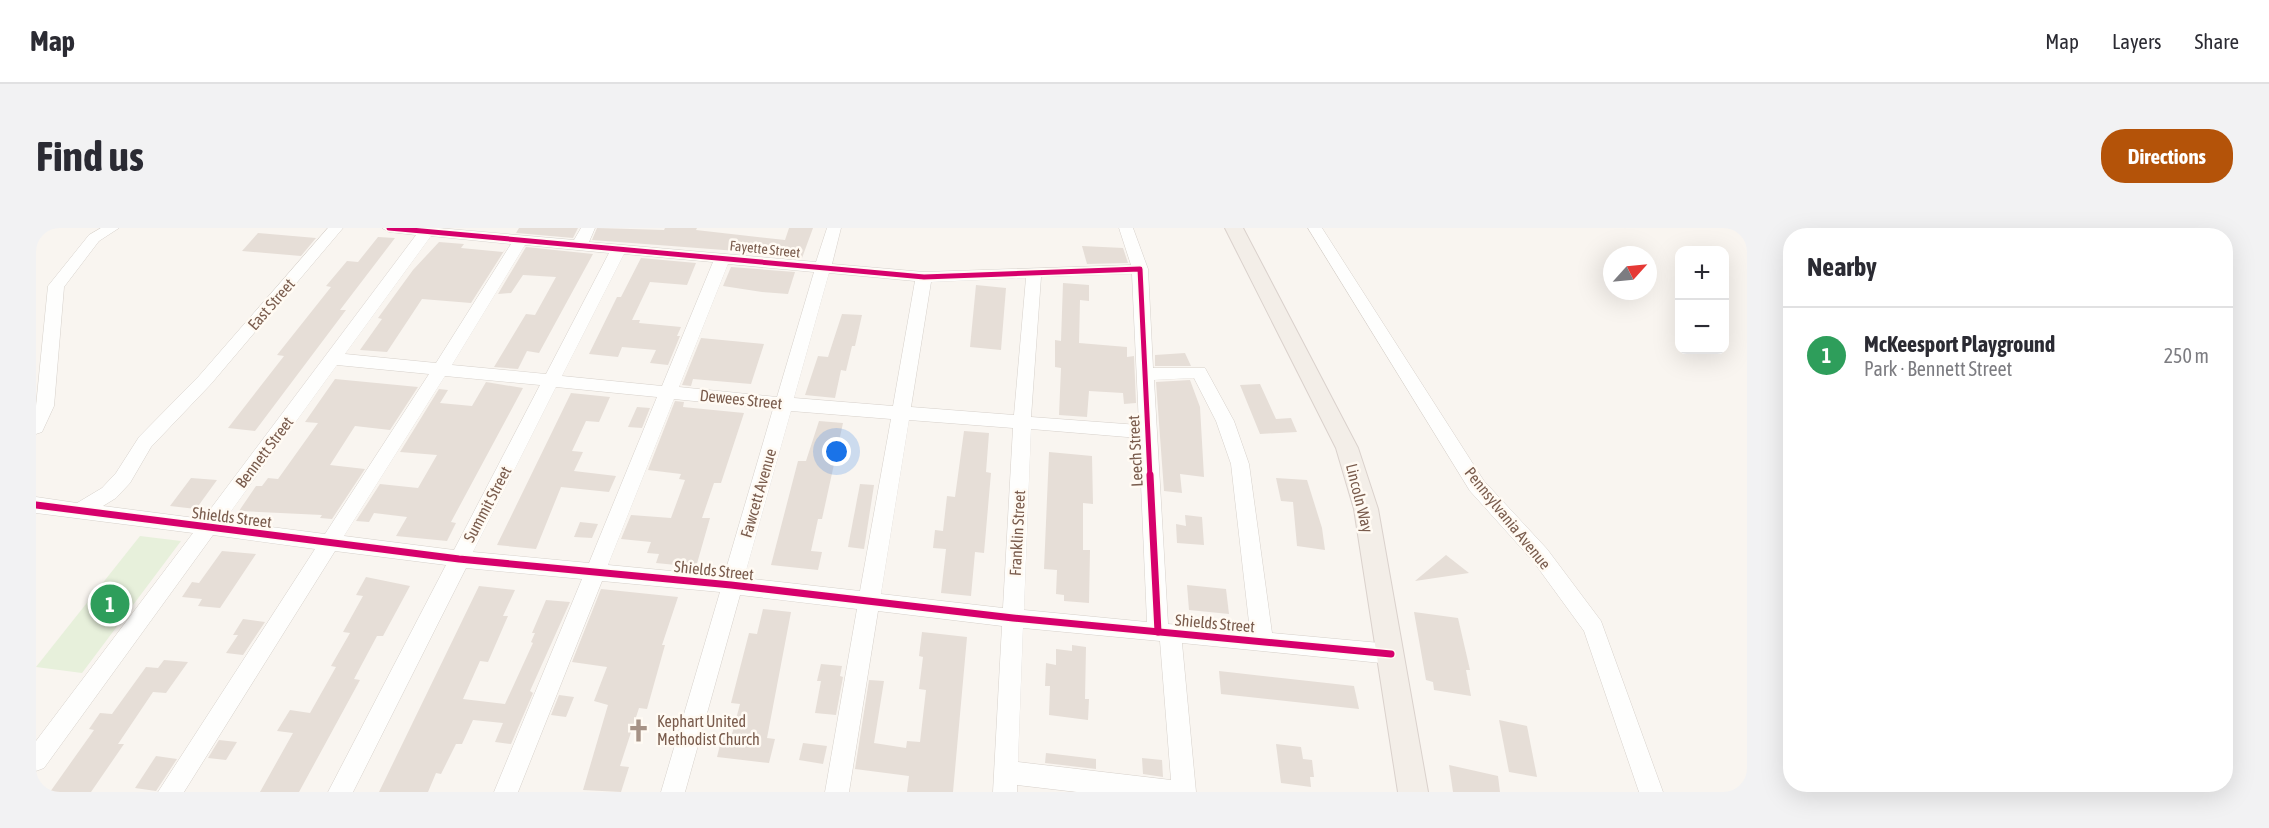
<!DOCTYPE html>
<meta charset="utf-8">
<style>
body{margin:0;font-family:"Asap Condensed",sans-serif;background:#f2f2f3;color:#2b2b33}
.controls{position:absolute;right:18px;top:18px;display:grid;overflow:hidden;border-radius:12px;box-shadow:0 6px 24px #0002}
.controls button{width:54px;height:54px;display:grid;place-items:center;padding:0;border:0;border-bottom:2px solid #e1e1e2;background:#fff;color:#2b2b33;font:30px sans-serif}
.compass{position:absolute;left:1567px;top:18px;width:54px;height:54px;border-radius:50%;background:#fff;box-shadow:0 6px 24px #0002;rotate:63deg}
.you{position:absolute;left:801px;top:224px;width:21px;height:21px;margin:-15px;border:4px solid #fff;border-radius:50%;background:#1a73e8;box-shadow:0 0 0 9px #1a73e833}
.badge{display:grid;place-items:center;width:39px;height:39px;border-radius:50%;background:#b45309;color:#fff;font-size:20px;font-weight:700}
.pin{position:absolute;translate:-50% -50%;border:3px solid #fff;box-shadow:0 2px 6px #0006}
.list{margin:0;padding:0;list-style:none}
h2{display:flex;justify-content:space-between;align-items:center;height:78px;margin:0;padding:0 24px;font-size:26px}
h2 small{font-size:20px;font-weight:400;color:#7c7c81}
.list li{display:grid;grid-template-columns:39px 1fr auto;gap:18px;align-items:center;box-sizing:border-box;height:96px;padding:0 24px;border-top:2px solid #e1e1e2}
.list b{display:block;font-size:22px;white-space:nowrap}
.list p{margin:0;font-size:20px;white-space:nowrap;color:#7c7c81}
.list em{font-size:20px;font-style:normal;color:#7c7c81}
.map{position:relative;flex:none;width:1711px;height:564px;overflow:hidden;border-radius:24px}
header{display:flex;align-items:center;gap:36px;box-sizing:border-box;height:84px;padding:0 30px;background:#fff;border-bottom:2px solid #e1e1e2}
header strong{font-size:28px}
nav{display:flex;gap:33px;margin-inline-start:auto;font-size:21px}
.intro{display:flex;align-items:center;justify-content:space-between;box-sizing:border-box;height:144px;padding:0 36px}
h1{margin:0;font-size:42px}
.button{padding:15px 27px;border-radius:24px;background:#b45309;color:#fff;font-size:21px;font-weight:700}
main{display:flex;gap:36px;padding:0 36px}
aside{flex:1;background:#fff;border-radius:24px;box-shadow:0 6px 24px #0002}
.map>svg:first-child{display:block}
.green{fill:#e7f0db}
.building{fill:#e6ded7}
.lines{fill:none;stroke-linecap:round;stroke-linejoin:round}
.minor-casing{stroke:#d7d1cb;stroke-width:1}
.major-casing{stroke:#dad1cc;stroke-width:2}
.minor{fill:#fefefd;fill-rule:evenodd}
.major{fill:#f3eee8;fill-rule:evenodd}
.cycleway-far1-casing{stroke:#fffaf3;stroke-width:8}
.cycleway-casing{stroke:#fffaf3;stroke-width:10}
.cycleway-far1{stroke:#d6006c;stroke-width:5}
.cycleway{stroke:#d6006c;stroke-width:7}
.labels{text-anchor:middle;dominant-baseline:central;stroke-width:5;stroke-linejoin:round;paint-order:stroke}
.far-street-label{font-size:14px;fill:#7a5c4d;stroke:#fffaf3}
.street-label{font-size:16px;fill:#7a5c4d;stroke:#fffaf3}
.poi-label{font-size:16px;fill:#7a5c4d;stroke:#fffaf3;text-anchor:start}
</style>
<header>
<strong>Map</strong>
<nav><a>Map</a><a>Layers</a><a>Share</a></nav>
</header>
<div class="intro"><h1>Find us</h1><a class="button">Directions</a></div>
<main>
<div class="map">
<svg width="1711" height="564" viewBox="0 0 1711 564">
<rect width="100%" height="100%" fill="#f9f5f0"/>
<path class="green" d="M104 308 145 313 46 445 0 439Z"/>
<g class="building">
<path d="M483 0H542L537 10 480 5Z"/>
<path d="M561 0 628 2 629 0H661L660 2 749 12 753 0H777L766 30H763L700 25 701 23 556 12Z"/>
<path d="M222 5 280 10 265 28 206 23Z"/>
<path d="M342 9 359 10 304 82H310L219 203 192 200 248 128 241 127 295 59 290 58 311 33 322 34Z"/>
<path d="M403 14 428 16 425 20 467 24 470 20 435 75 386 71 351 124 324 122 346 91 342 90 377 42Z"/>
<path d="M1046 18 1087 20 1092 35 1051 36Z"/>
<path d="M490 19 557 26 503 125 491 123 482 141 458 139 490 86 499 87 520 49 487 47 475 65 462 66Z"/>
<path d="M605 30 660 35 651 57 614 54 596 92H604L603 95 645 99 641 108H644L632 137 614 135 620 122 586 119 582 129 553 126 581 69H585Z"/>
<path d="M695 39 759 44 752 66 726 64 687 58Z"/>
<path d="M1027 55 1053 57V73L1044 72 1043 115 1091 119V129L1098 128 1100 175 1088 176 1087 165 1053 163 1051 189 1023 187 1025 140 1019 139V112L1025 113Z"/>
<path d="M940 57 970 60 965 122 934 119Z"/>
<path d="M806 86 826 87 819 118H816L810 143 805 142 799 170 769 167 782 128 792 129Z"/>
<path d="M665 110 728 116 715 156 657 151 655 158 646 157Z"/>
<path d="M1149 125 1155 138H1119V127Z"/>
<path d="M299 151 382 159 354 202 319 198 294 237 329 241 296 291 284 290 286 287 203 283 220 258H226L232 250 242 251 282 195 269 194Z"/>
<path d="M1154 152 1164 179 1168 249 1144 246 1146 265 1128 263 1120 154Z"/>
<path d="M450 154 487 160 415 294 420 295 411 313 360 308 371 289 338 285 333 294 320 293 344 256 382 260 401 227 364 224 403 161 412 162 404 175 436 178Z"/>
<path d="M1224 156 1240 191 1255 190 1261 204 1224 206 1204 157Z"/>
<path d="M535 165 574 169 563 194 550 193 536 223 547 224 538 243 580 248 573 264 525 259 500 321 461 317Z"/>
<path d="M639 173 648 174 647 179 708 185 685 255H678L666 290H674L660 339 620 335 623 326 611 325 615 314 585 311 595 287 635 290 649 252 643 251 645 246 612 242Z"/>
<path d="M601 179 614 180 606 200 592 199Z"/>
<path d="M783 193 807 195 786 291H782L775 323 786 324 782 342 735 337 762 233H770Z"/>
<path d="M928 203 953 205 950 244 955 245 948 325 939 324 935 368 905 365 910 321 897 320 899 302 907 303 911 268 919 269Z"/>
<path d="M1013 224 1056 228 1057 276 1047 275V322H1054L1053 375 1028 373V367L1020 366 1021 342 1008 341Z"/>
<path d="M155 250 181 252 160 281 134 278Z"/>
<path d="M1240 250 1271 252 1286 300 1289 322 1261 318 1257 274 1245 273Z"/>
<path d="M824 256 838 257 828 321 812 319Z"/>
<path d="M1149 287 1166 289 1168 317 1141 315 1140 296 1150 298Z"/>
<path d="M544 294 562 296 556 310 538 309Z"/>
<path d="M186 323 220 326 184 380 162 378 166 371 146 369 156 354 163 355Z"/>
<path d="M1410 327 1433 345 1379 353Z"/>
<path d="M330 349 374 358 347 408H341L318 451 324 452 263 564H224L257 505 241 503 254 482 274 485 300 439 295 438 314 405 307 404 327 368 320 367Z"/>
<path d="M1151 357 1190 361 1193 386 1153 382Z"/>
<path d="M443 358 479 362 467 388H472L452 434 444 433 427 471 469 476 497 415 495 414 499 405H496L510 372 534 374 494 463 497 465 475 516 459 514 467 495 437 492 426 516H420L405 546 400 545 392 564H343Z"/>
<path d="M565 361 642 369 626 417H629L611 481 603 480 584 538 593 539 585 564 547 562 572 477 558 473 571 439 536 434Z"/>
<path d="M727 381 755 384 731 510 739 511 733 535 681 529 687 505 696 506 704 476 695 475 713 405 721 406Z"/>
<path d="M1378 384 1422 390 1434 442H1430L1435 468 1398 462 1397 454 1390 452Z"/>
<path d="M207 391 229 394 207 427 190 425 202 407H197Z"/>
<path d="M886 404 931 409 917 564H871L873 548 819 541 833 452 848 453 838 515 870 520 871 513 884 514 890 462 883 461 887 429 883 428Z"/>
<path d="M1036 417 1050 419 1049 471H1053L1052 492 1013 487 1014 458H1009L1010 435 1020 437V421L1036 423Z"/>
<path d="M128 432 152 434 130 465 117 464 82 516H88L55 564H14L58 502 53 501 64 485 76 486 110 439 122 440Z"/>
<path d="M785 436 806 438 804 448 807 449 800 487 779 485 785 453H781Z"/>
<path d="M1183 443 1318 458 1323 481 1185 466Z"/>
<path d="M523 467 538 469 530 489 515 487Z"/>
<path d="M1463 492 1491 498 1501 549 1473 544Z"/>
<path d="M183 512 201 514 190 532 172 530Z"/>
<path d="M767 515 791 518 787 536 763 532Z"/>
<path d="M1240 516 1265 519 1267 531 1276 532 1278 549H1274L1275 559 1245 555Z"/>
<path d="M1010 525 1060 531V541L1009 535Z"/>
<path d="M120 528 141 531 120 563 99 560Z"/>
<path d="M1106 530 1126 532 1127 549 1107 546Z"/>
<path d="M1413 537 1462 548 1464 564H1417Z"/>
</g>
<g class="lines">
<defs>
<g id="minor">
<path d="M65 0H83L63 13 28 59 18 178 6 204 0 206V178L12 58 53 7Z"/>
<path d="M292 0H307L175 156 115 219 94 255 80 270 67 278 167 291 380 7 353 4 346 0H402L538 12 545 0H559L553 14 780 34 791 0H805L796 36 888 44 1095 37 1083 0H1097L1112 41 1117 140H1169L1198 193 1213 236 1236 405 1355 416 1363 419 1366 426 1363 433 1355 436 1146 415 1160 564H1041L981 557V564H957L966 398 842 383 813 564H789L821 381 704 367 649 564H625L684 364 566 353 482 564H458L546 351 430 340 317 564H292L410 337 299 323 148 564H122L279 321 177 307 8 540 0 543V513L157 305 0 285V269L41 275 66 260 80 245 103 209 163 148ZM395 8 475 16 400 135 309 126ZM489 17 573 25 510 146 416 137ZM588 26 677 34 626 158 526 148ZM692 36 778 44 741 169 643 159ZM793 45 879 53 857 178 758 170ZM1096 46 1103 197 995 189 1005 49ZM990 50 978 187 875 179 895 54ZM301 137 393 146 289 306 188 293ZM409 148 504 157 418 322 308 308ZM1158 150 1180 193 1195 236 1214 403 1132 396 1118 152ZM520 159 621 169 553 335 437 324ZM638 171 737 181 688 348 572 337ZM755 183 855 191 824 363 708 350ZM873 192 977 200 967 380 845 366ZM995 201 1103 210 1111 394 988 382ZM987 400 1124 413 1135 552 982 534Z"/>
<path d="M1272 0H1286L1448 253 1511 321 1565 393 1627 564H1603L1548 403 1497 333 1434 263Z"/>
</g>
<path id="major" d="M1189 0H1207L1322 220 1342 281 1392 564H1362L1318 281 1300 220Z"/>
</defs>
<use href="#minor" class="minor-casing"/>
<use href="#major" class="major-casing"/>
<use href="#minor" class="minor"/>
<use href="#major" class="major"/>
<defs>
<path id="cycleway-far1" d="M353 0 888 49 1104 41 1114 249"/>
<g id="cycleway">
<path d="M1114 247 1122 404"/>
<path d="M0 277 423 331 695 357 977 390 1355 426"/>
</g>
</defs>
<use href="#cycleway-far1" class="cycleway-far1-casing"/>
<use href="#cycleway" class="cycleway-casing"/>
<use href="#cycleway-far1" class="cycleway-far1"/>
<use href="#cycleway" class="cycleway"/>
</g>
<defs>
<symbol id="church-bare" viewBox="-9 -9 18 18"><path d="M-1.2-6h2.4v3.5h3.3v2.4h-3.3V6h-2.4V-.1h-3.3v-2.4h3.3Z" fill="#a69286" stroke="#fffaf3" stroke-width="2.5" paint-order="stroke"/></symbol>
</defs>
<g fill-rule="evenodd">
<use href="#church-bare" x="586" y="486" width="33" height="33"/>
</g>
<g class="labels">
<g class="far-street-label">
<text transform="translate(729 21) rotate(6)">Fayette Street</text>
</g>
<g class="street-label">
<text transform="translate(235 76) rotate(-49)">East Street</text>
<text transform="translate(705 171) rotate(6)">Dewees Street</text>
<text transform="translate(1099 223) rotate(-93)">Leech Street</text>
<text transform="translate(228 224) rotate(-53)">Bennett Street</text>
<text transform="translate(722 265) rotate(-74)">Fawcett Avenue</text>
<text transform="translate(1324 270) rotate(76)">Lincoln Way</text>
<text transform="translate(451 276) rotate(-62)">Summit Street</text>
<text transform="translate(196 289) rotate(7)">Shields Street</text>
<text transform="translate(1472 290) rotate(51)">Pennsylvania Avenue</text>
<text transform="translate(981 305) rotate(-87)">Franklin Street</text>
<text transform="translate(678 342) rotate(6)">Shields Street</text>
<text transform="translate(1179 395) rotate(5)">Shields Street</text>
</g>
<g class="poi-label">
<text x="621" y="493">Kephart United<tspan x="621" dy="18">Methodist Church</tspan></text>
</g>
</g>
</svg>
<div class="controls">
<button>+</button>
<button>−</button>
</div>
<svg class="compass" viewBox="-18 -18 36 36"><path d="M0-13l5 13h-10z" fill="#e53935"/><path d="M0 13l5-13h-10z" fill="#7c7c81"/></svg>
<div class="you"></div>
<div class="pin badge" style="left:74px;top:376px;background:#2e9e5b">1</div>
</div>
<aside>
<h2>Nearby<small></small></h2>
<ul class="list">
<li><span class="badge" style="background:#2e9e5b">1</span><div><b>McKeesport Playground</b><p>Park · Bennett Street</p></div><em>250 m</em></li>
</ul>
</aside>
</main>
